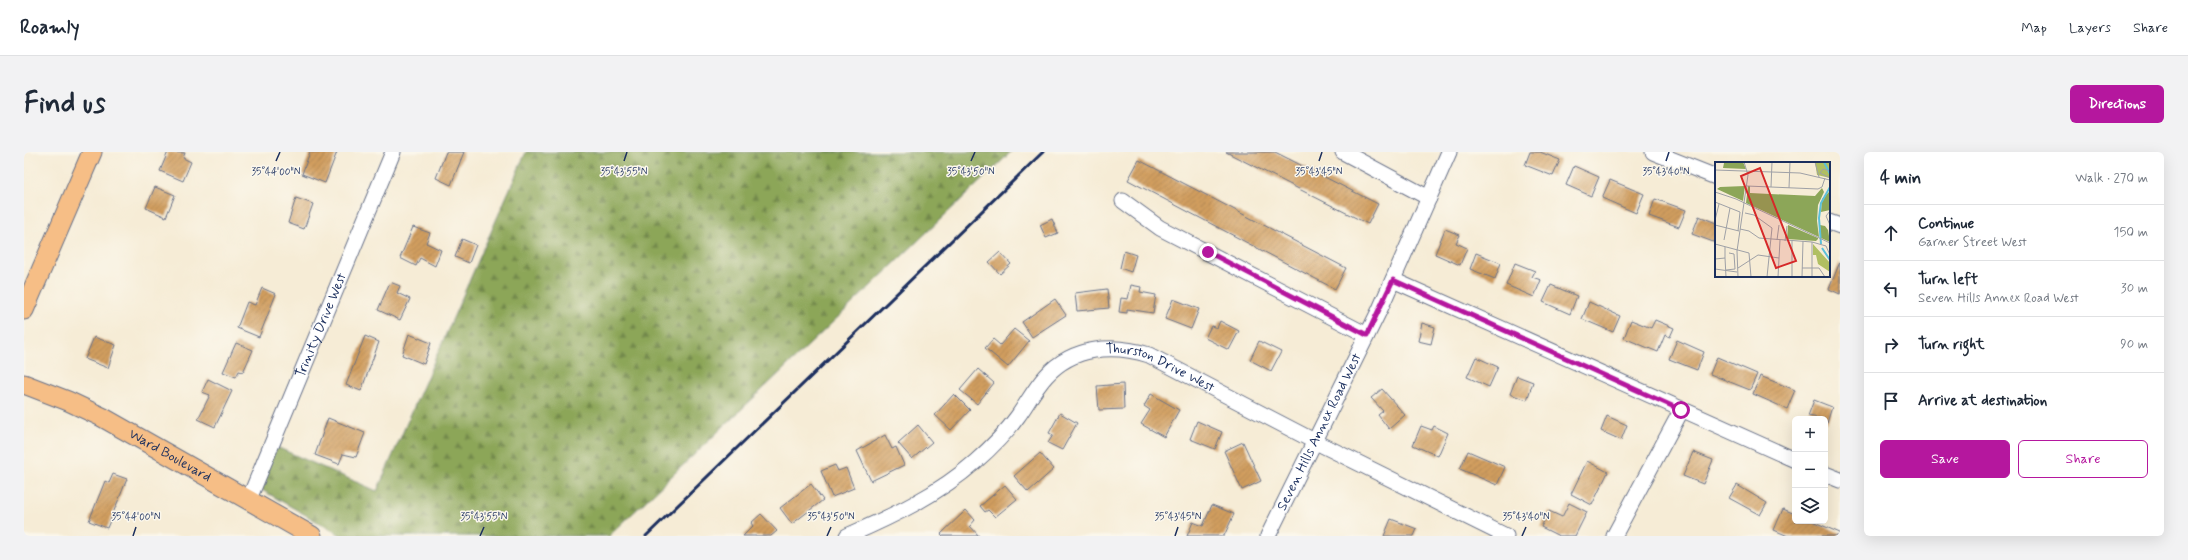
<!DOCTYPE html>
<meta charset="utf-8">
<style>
body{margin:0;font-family:Mynerve,sans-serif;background:#f2f2f3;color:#1f2937}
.controls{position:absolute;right:12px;bottom:12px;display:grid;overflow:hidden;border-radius:6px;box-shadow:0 4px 16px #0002}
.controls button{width:36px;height:36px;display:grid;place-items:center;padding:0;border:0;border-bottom:1px solid #e0e1e3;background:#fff;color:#1f2937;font:20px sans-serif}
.stop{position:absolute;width:12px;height:12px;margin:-9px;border:3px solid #b5179e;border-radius:50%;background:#fff}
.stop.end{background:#b5179e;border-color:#fff;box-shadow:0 1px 4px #0008}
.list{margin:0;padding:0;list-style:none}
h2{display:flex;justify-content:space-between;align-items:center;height:52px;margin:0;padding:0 16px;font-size:17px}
h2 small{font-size:13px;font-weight:400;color:#747a83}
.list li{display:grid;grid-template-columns:26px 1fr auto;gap:12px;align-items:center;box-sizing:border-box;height:56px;padding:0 16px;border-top:1px solid #e0e1e3}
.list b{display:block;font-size:15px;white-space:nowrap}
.list p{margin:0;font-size:13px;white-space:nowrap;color:#747a83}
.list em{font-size:13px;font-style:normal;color:#747a83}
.actions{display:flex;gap:8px;padding:12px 16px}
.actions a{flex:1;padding:9px 0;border:1px solid #b5179e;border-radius:6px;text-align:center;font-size:14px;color:#b5179e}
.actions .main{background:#b5179e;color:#fff}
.icon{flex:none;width:22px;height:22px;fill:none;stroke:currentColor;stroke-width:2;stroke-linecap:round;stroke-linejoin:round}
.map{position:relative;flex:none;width:1816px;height:384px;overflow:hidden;border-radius:6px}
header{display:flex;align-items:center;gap:24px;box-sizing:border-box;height:56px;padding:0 20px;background:#fff;border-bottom:1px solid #e0e1e3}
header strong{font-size:19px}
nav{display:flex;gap:22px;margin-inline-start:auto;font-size:14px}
.intro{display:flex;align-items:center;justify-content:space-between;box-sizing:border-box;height:96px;padding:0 24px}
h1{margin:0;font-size:28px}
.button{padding:10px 18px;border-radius:6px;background:#b5179e;color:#fff;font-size:14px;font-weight:700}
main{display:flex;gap:24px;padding:0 24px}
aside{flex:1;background:#fff;border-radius:6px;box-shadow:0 4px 16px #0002}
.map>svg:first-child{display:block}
.forest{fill:url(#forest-firs);stroke:#546a5b}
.building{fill:url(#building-hatch)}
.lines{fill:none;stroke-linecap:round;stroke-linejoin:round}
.minor-casing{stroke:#687188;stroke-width:17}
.major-casing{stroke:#687188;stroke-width:21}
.minor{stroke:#fff;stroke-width:15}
.major{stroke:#f6be86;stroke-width:19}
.rail{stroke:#1b2f5e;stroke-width:3}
.route{stroke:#b5179e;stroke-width:5}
.ticks{fill:none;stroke:#1b2f5e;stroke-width:1.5}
.labels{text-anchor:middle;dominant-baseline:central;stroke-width:3;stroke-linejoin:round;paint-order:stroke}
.street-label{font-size:14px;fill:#1b2f5e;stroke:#fbf7ec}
.inset-river{fill:none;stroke:#5cc0da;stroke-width:2}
.inset-road{fill:none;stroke:#9ea0a6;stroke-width:1}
.view{fill:#d62828;fill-opacity:0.15;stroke:#d62828;stroke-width:2}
.inset-edge{fill:none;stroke:#1b2f5e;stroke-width:2}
.ticks-label{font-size:10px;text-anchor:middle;fill:#1b2f5e;stroke:#fbf7ec;stroke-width:3;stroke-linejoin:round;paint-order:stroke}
</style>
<header>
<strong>Roamly</strong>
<nav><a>Map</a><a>Layers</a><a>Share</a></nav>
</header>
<div class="intro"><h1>Find us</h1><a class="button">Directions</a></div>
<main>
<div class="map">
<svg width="1816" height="384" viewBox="0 0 1816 384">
<defs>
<pattern id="forest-firs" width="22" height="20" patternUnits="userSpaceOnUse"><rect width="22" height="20" fill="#8ca658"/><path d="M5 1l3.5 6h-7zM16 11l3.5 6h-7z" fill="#72884c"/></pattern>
<pattern id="building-hatch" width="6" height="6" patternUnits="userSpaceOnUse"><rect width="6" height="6" fill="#d19e5e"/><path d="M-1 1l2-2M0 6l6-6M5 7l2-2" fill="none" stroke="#a98151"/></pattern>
</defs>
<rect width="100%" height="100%" fill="#fbf7ec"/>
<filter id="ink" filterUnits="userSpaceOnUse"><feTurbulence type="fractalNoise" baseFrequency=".025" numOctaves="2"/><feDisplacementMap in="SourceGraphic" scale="8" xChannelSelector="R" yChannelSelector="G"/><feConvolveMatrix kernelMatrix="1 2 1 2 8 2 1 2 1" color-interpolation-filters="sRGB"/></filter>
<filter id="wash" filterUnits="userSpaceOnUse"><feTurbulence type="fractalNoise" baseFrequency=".012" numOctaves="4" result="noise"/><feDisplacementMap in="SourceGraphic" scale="16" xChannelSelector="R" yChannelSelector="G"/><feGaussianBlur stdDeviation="0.9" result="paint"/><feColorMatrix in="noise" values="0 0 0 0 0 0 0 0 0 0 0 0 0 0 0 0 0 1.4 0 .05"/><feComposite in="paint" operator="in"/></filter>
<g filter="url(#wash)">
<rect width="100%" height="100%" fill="#f6ecd6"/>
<path class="forest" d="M502 0H987L585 384H318L231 334 248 293 353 339Z"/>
<g id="blocks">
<g class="building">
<path d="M144 0 161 1 159 6 167 10 159 29 136 19Z"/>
<path d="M286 0H313L301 31 278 22Z"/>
<path d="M422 0H440L427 33 412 26Z"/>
<path d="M1202 0H1251L1354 52 1344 72Z"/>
<path d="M1506 0H1516L1536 8 1529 24 1501 13Z"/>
<path d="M1115 8 1322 116 1311 137 1104 28Z"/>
<path d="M1550 14 1575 25 1567 44 1542 33Z"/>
<path d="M1586 28 1620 42 1612 61 1578 46Z"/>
<path d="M131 35 151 43 142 65 122 56Z"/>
<path d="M272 46 289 52 280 77 264 71Z"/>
<path d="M1631 47 1662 58 1655 75 1625 64Z"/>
<path d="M1675 64 1692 71V91L1668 82Z"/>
<path d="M1028 67 1034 81 1022 86 1016 73Z"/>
<path d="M389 75 406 81 402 91 417 98 411 114 396 106 392 114 376 106Z"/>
<path d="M1421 77 1436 83 1432 91 1443 96 1436 113 1411 102Z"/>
<path d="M438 87 452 93 445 111 431 105Z"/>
<path d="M1100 99 1112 103 1107 120 1096 116Z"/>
<path d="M976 100 987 112 976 122 965 110Z"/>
<path d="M1452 101 1477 111 1471 127 1446 117Z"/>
<path d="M1816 110V142L1805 137Z"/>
<path d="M1491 111 1511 119 1508 125 1517 128 1510 145 1482 133Z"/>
<path d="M366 130 376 134 373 141 386 147 376 168 354 158Z"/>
<path d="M1107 133 1117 135 1116 140 1132 143 1129 161 1103 157V161L1095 160 1097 146 1104 147Z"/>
<path d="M1527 133 1553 144 1546 162 1519 150Z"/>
<path d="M238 136 252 142 235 185 213 176 223 150 231 153Z"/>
<path d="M1083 137 1085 156 1053 159 1051 141Z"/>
<path d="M1031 147 1042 163 1008 185 998 170Z"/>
<path d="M1149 147 1175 157 1167 177 1141 167Z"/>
<path d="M1565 150 1596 164 1589 180 1558 167Z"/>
<path d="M1607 168 1627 176 1631 168 1650 176 1646 185 1641 183 1634 200 1600 186Z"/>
<path d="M1196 169 1215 179 1205 198 1181 186 1187 174 1193 176Z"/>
<path d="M1398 171 1411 175 1407 192 1394 189Z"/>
<path d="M990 177 1005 189 984 215 961 196 969 187 976 193Z"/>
<path d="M385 182 407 191 400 212 378 203Z"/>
<path d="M341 184 355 190 337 239 322 233Z"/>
<path d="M70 185 92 193 84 216 61 207Z"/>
<path d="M1653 188 1680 200 1673 218 1645 207Z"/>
<path d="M1235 189 1257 200 1247 219 1226 208Z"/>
<path d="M212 191 229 198 219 220 215 219 212 225 199 220Z"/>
<path d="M1452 205 1474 215 1465 235 1443 225Z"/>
<path d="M1693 205 1733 222 1726 238 1686 222Z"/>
<path d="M954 217 970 231 953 252 936 238Z"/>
<path d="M1493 224 1509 230 1503 248 1486 242Z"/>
<path d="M1736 224 1771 238 1763 257 1729 242Z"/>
<path d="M184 227 208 239 191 275 174 267 186 243 178 240Z"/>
<path d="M1099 232 1100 257 1075 258 1073 234Z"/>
<path d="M1358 237 1381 263 1365 277 1354 263 1359 259 1347 246Z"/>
<path d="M930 242 946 258 927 278 911 263Z"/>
<path d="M1127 242 1155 258 1140 285 1117 272 1126 258 1120 254Z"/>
<path d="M1790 248 1808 255 1803 271 1801 267 1784 264Z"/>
<path d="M1036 261 1053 271 1038 298 1024 291 1029 283 1025 281Z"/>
<path d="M1583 264 1603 273 1597 288 1577 279Z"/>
<path d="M304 266 341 281 332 305 319 302 315 312 291 303Z"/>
<path d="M1173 269 1198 280 1191 297 1166 287Z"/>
<path d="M894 273 908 290 888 307 874 291Z"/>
<path d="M1397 274 1408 278 1410 274 1424 281 1414 304 1389 293Z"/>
<path d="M861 283 868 297 872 295 880 313 847 329 833 299Z"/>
<path d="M1219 290 1237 329 1218 338 1200 299Z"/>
<path d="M1444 299 1481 315 1473 333 1436 317Z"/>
<path d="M1669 300 1689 308 1679 332 1659 324Z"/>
<path d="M1016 301 1030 317 1004 340 990 324Z"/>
<path d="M1563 309 1584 320 1568 353 1547 342Z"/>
<path d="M811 313 814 319 822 316 830 336 808 345 797 319Z"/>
<path d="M89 322 103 327 83 376 65 369 81 329 85 331Z"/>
<path d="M787 332 799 348 768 372 756 356Z"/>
<path d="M981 333 993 347 971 365 964 358 961 360 956 354Z"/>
<path d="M1713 333 1743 351 1736 363 1705 346Z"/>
<path d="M1545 351 1563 360 1551 384H1535L1517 375 1525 359 1538 365Z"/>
<path d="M1188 353 1210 362 1200 384H1163L1169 370 1179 374Z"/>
<path d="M1759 357 1771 362V369H1788L1816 381 1815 384H1764L1750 378Z"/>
<path d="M942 358 951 368 946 374 955 384H919L917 382Z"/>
<path d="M737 362 753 379 747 384H719L729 374 727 371Z"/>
<path d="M1367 367 1393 377 1390 384H1360Z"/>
</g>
</g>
</g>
<g filter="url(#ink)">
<use href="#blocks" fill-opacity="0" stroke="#687188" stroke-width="1"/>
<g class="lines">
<defs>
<g id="minor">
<path d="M1319 0 1405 46"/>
<path d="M1629 0 1692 25"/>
<path d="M1099 49 1136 76 1343 183"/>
<path d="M1805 70 1816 74"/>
<path d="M1369 128 1771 308"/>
<path d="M1801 322 1816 328"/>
<path id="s1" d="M225 347 369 0"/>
<path id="s2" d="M823 384C867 365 915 342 951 310 967 296 982 281 994 264 1004 250 1011 236 1022 224 1049 194 1090 192 1125 203L1290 289 1482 384"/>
<path id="s3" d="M1244 384 1356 157 1425 0"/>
<path d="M1590 384 1657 259"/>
</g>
<g id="major">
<path d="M0 158 68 0"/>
<path id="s4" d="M0 232 44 249 78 265 288 384"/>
</g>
</defs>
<use href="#minor" class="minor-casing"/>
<use href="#major" class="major-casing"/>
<use href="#minor" class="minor"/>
<use href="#major" class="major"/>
<path class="rail" d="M622 384 1019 0"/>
</g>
</g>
<g class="lines" filter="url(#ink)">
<path class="route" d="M1184 100 1343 183 1369 128 1657 258"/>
</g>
<path class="ticks" d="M252 9 256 0M600 9 603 0M947 9 951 0M1295 9 1298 0M1642 9 1645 0M109 384 112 375M456 384 460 375M803 384 807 375M1151 384 1154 375M1498 384 1502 375"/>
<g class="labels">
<g class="street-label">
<text stroke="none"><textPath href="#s1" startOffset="188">Trinity Drive West</textPath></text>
<text stroke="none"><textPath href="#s2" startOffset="386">Thurston Drive West</textPath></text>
<text stroke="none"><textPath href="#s3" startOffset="116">Seven Hills Annex Road West</textPath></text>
<text stroke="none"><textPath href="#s4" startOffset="163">Ward Boulevard</textPath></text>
</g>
</g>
<g transform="translate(1691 10)">
<rect width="115" height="115" fill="#f6ecd6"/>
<path d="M100 0H115V16L102 13ZM98 82 115 101V110L103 102 101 93H98Z" fill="#b0bf62"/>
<path d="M28 0 31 7 8 6 9 1ZM30 24 28 39 2 27 5 25ZM33 24H35V31L100 34 107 26 109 30 103 43 102 59 104 75 31 41ZM115 29V48L106 50 107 37ZM73 63 103 76V77L101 79 72 77ZM105 63 110 64 113 68 115 80 106 76Z" fill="#8ca658"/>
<path class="inset-river" d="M109 0 115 12M106 82 104 56 106 41 115 25M107 86 115 98"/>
<path class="inset-road" d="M100 0 104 15M0 8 85 11 115 18M115 9 108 7 105 11 115 16M32 24 103 27 107 25 110 16M56 25 57 0M74 26 75 0M0 30 21 37 115 81M0 40 25 50 23 69M115 49 111 54 115 63M30 51 39 53 57 66 52 115M0 58 4 42M0 63 24 69M25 67 34 69 44 76 97 80 111 84 115 93M9 78 15 46M62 78 64 63M70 79 72 64M0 82 34 91 36 115M10 96 11 115M0 97 10 96V85M23 106 43 93 64 96M87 106H104L110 115M0 107 22 110M11 108 20 107 19 92 14 91M23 115 22 89 33 13 29 0M63 115 65 78M77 115V79M87 115 88 79M97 115V80"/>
<path class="view" d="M45 6 81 99 61 106 26 14Z"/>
<rect width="115" height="115" class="inset-edge"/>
</g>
<g class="ticks-label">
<text x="600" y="23">35°43'55"N</text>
<text x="1295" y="23">35°43'45"N</text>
<text x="1642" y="23">35°43'40"N</text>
<text x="252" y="23">35°44'00"N</text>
<text x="947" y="23">35°43'50"N</text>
<text x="112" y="368">35°44'00"N</text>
<text x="460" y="368">35°43'55"N</text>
<text x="807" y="368">35°43'50"N</text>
<text x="1154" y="368">35°43'45"N</text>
<text x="1502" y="368">35°43'40"N</text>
</g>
</svg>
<div class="controls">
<button>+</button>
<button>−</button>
<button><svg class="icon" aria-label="layers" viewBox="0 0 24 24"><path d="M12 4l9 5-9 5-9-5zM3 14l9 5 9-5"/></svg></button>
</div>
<div class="stop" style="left:1657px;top:258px"></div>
<div class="stop end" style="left:1184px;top:100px"></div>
</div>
<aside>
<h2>4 min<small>Walk · 270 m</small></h2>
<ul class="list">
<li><svg class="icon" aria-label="ahead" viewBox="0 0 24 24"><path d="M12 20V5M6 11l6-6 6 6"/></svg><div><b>Continue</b><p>Garner Street West</p></div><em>150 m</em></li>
<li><svg class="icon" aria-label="left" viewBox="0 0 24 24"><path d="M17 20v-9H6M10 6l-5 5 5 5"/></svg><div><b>Turn left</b><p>Seven Hills Annex Road West</p></div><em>30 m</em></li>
<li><svg class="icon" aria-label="right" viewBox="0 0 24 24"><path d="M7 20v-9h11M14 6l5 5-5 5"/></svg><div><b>Turn right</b></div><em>90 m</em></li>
<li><svg class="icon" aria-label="arrive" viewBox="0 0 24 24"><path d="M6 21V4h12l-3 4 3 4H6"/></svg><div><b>Arrive at destination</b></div></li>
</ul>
<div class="actions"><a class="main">Save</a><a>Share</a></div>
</aside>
</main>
